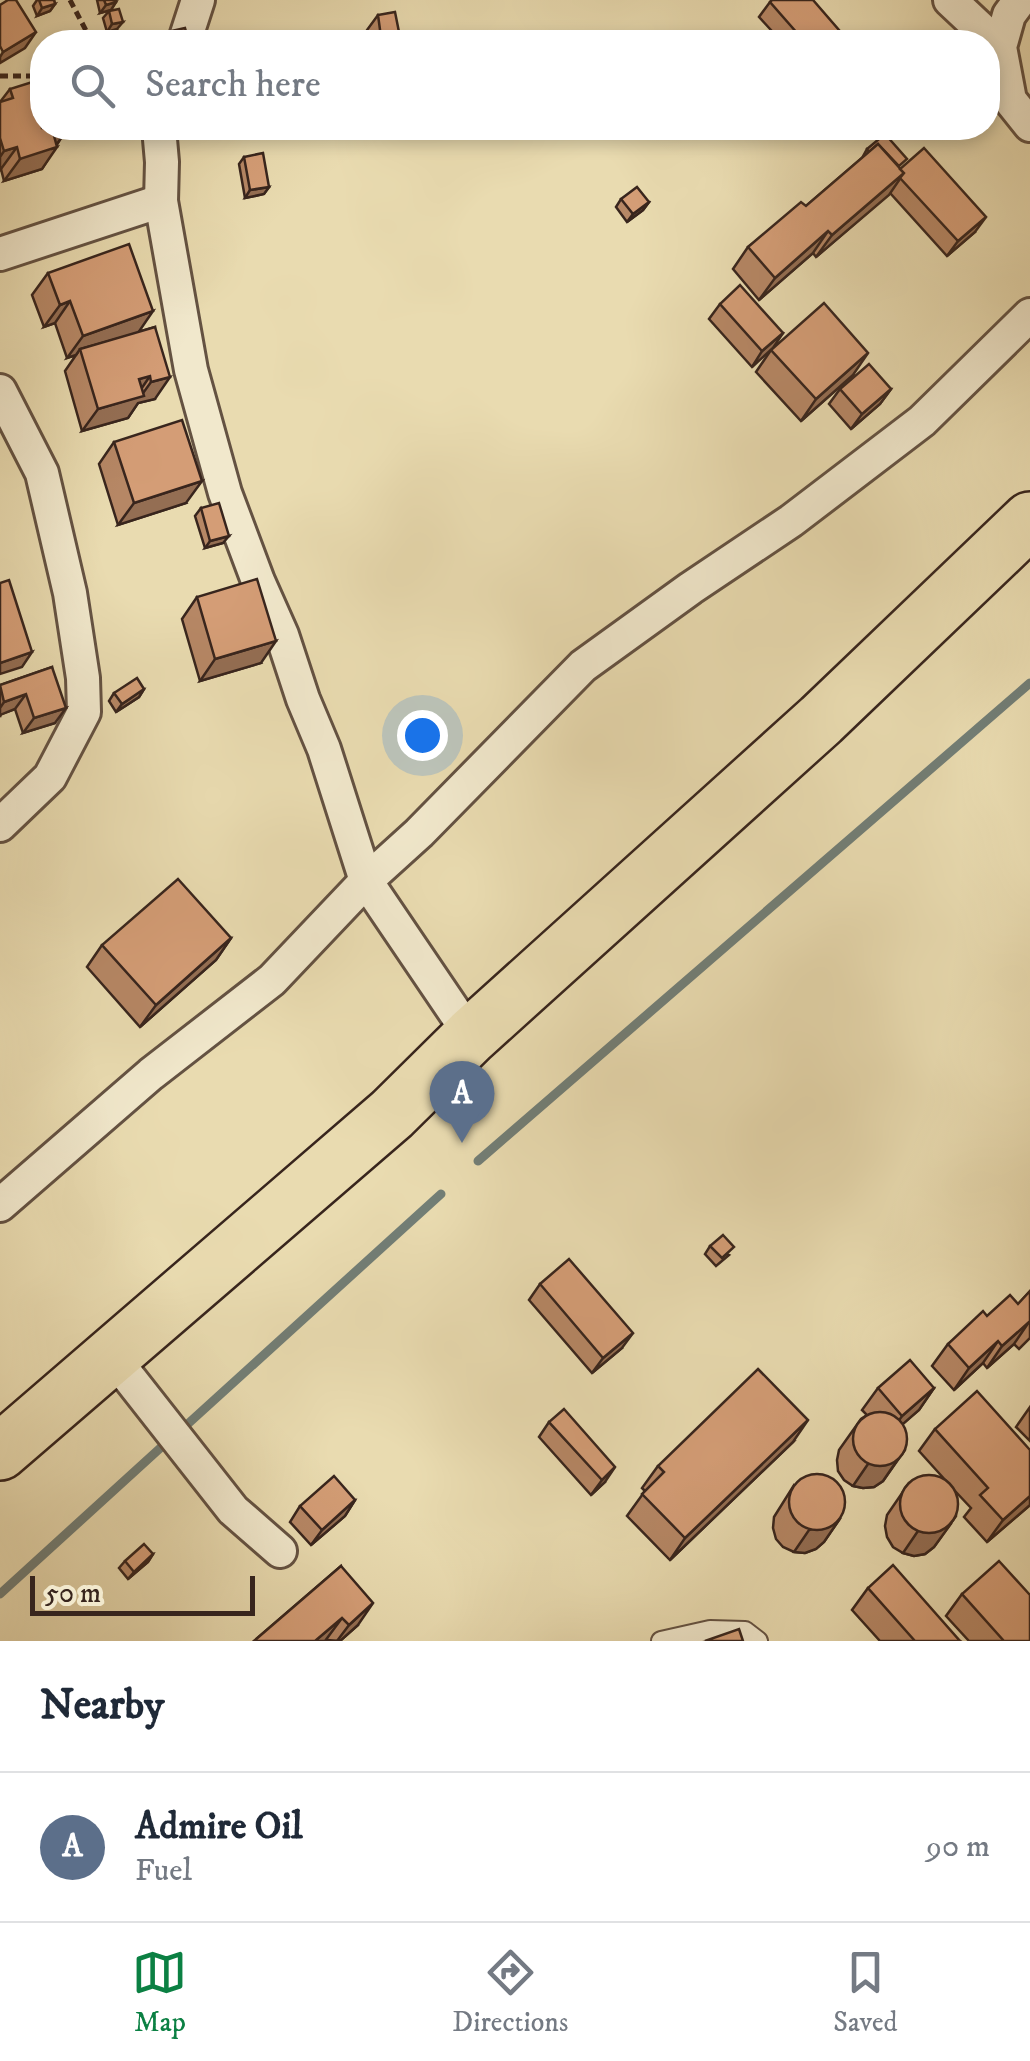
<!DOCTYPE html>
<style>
body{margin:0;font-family:"IM FELL DW Pica",serif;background:#f6f6f7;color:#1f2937}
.scale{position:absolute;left:30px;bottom:25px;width:225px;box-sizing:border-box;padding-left:10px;border:5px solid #38251d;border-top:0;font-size:28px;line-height:35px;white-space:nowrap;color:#38251d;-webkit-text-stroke:8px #f1e8cc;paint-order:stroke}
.you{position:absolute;left:422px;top:735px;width:35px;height:35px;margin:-25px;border:8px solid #fff;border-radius:50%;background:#1a73e8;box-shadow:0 0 0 15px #1a73e833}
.badge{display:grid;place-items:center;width:65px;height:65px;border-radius:50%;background:#0b8043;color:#fff;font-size:32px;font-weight:700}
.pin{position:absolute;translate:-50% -82px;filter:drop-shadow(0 2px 5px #0008)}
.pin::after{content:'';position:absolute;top:52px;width:35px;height:30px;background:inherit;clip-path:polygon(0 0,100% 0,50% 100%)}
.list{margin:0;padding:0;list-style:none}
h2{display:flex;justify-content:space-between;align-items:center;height:130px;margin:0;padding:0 40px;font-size:42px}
h2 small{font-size:32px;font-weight:400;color:#747a83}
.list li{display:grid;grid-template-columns:65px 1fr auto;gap:30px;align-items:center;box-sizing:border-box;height:150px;padding:0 40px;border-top:2px solid #e0e1e3}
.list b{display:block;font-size:38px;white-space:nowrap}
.list p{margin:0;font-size:32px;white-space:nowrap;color:#747a83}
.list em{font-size:32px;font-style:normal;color:#747a83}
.icon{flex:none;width:55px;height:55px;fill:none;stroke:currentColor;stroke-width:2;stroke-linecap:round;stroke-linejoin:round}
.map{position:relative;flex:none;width:1030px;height:1641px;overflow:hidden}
.search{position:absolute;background:#fff;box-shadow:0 5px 15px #0003;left:30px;right:30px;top:30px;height:110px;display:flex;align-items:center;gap:25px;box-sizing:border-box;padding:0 35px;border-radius:40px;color:#747a83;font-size:38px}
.sheet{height:280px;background:#fff}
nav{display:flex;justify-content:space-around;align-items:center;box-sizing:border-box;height:140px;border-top:2px solid #e0e1e3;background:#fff;font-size:28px;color:#747a83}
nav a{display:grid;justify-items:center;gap:5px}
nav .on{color:#0b8043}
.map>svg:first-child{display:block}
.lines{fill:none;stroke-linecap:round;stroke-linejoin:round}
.stream{stroke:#727e76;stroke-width:9}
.service-casing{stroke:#645242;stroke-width:22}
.minor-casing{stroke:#645242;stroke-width:38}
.trunk-casing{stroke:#38251d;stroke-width:60}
.path{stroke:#38251d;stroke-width:5;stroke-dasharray:8 5;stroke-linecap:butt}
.service{stroke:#f1e8cc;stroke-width:18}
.minor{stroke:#f1e8cc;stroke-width:32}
.trunk{stroke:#e9dbb0;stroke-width:55}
.wall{fill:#b68765;stroke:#38251d;stroke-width:2.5}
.shaded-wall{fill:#946e53;stroke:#38251d;stroke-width:2.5}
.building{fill:#d49d76;stroke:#38251d;stroke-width:2.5}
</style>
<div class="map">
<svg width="1030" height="1641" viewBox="0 0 1030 1641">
<rect width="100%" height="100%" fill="#e9dbb0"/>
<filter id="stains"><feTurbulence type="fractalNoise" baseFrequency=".002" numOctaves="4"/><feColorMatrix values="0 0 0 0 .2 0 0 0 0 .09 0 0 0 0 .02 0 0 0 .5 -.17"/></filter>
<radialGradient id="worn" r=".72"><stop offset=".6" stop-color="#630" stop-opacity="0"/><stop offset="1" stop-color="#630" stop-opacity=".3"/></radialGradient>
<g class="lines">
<g class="stream">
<path d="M478 1161 1030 683"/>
<path d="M180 1431 441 1194"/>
<path d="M0 1594 168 1441"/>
</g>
<defs>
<path id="service" d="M661 1641 710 1630 745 1631 758 1641"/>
<g id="minor">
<path d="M950 0 1000 47"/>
<path d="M1020 0 1009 15 1000 47 1010 100 1030 125"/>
<path d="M187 42 186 37 198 0"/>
<path d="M159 128 162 162 161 201 191 370 225 493 258 581 282 635 303 699 324 749 366 881 471 1036"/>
<path d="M0 254 161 201"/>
<path d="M0 391 42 473 70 593 83 678 84 712 50 777 0 825"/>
<path d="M0 1205 151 1074 272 980 366 881 419 833 583 666 691 588 791 521 922 421 1030 315"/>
<path d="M112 1356 233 1510 280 1551"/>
</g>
<path id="trunk" d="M0 1452 392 1114 471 1036 821 720 1030 520"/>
</defs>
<use href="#service" class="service-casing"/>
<use href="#minor" class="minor-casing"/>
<use href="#trunk" class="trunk-casing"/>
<g class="path">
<path d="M70 0 92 42"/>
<path d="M0 76H42"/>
</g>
<use href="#service" class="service"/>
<use href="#minor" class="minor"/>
<use href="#trunk" class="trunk"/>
</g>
<g class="wall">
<path d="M37 0H54L55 4 50 11 37 16 33 6Z"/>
<path d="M97 0H116V2L111 10 100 13Z"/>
<path d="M770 2 845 37 842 42H782L759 17Z"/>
<path d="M109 11 117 29 107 32 103 18Z"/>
<path d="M378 15 401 42H365L368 39 367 30Z"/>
<path d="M10 89 42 128H76L70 136 61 138 42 169 4 181 1 169 0 170V102Z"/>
<path d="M867 149 900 168 975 232 947 256 890 193 816 257 813 253 759 300 733 269 748 247 806 206 862 158Z"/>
<path d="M244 157 269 187 264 194 245 198 239 164Z"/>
<path d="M621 199 649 202 643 210 627 222 616 207Z"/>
<path d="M48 273 138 332 155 327V399L138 403 128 418 82 431 65 371 76 355 67 358 55 323 44 327 32 295Z"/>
<path d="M720 304 783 333 752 367 709 319Z"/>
<path d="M771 350 853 375 801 421 756 372Z"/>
<path d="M840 389H891L880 404 851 429 829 404Z"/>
<path d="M114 442 186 503 118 525 99 464Z"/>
<path d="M201 508 223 543 205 548 195 516Z"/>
<path d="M197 597 261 663 200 681 182 619Z"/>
<path d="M52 667 55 723 23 733 15 709 1 714 0 717V685Z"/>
<path d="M144 689 139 697 116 712 109 701 114 693Z"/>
<path d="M231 938 216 960 140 1027 87 967 102 945Z"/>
<path d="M710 1246 729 1255 716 1266 705 1254Z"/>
<path d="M540 1284 622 1348 592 1373 529 1300Z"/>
<path d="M1030 1291V1338L1019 1349 1014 1344 987 1368 983 1363 954 1390 932 1366 948 1344 987 1316 1018 1304Z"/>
<path d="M878 1388H934L919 1410 902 1424 905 1450 883 1481 874 1487 863 1488 853 1486 844 1480 838 1471 837 1460 839 1450 861 1419 867 1415 862 1410Z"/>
<path d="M1030 1407V1441L1016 1427Z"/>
<path d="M549 1422 605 1482 591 1495 539 1437Z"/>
<path d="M935 1429 1030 1450V1505L987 1542 964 1517 971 1508 955 1491 956 1516 934 1547 925 1554 914 1556 903 1553 893 1547 887 1537 885 1526 887 1515 909 1483 947 1482 919 1451Z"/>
<path d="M793 1442 670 1560 627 1516 645 1491 642 1488 658 1466Z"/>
<path d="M794 1485 839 1520 824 1542 816 1549 805 1553 794 1552 783 1547 776 1539 773 1528 774 1517Z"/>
<path d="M355 1500 345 1516 311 1545 290 1522 300 1506Z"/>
<path d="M153 1554 148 1562 128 1579 119 1568 125 1561Z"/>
<path d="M341 1566 358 1625 340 1641 327 1640 325 1641H254Z"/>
<path d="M868 1588 960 1641H880L852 1610Z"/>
<path d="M962 1594 1030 1641H969L946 1616Z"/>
</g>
<g class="shaded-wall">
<path d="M116 2 111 10 100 13 106 5Z"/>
<path d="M55 4 50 11 37 16 42 8Z"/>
<path d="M123 22 117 29 107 32 112 24Z"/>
<path d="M36 32 25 48 0 63V57L3 52Z"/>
<path d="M62 128H76L70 136 61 138 54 148 57 147 42 169 4 181 20 159 53 132Z"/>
<path d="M17 147 1 169 0 170V157L4 151Z"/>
<path d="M904 173 889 195 816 257 832 235Z"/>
<path d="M269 187 264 194 245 198 250 190Z"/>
<path d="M649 202 643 210 627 222 633 214Z"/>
<path d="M986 217 975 232 947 256 958 241Z"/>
<path d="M828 231 813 253 759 300 775 278Z"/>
<path d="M70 301 55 323 44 327 60 305Z"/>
<path d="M153 311 138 333 80 349 76 355 67 358 83 336Z"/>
<path d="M783 333 773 348 752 367 762 351Z"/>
<path d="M868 353 853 375 801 421 816 399Z"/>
<path d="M150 376 135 398 139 379Z"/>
<path d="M170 377 155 399 138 403 128 418 82 431 98 409 141 396 151 382Z"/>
<path d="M891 389 880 404 851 429 862 414Z"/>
<path d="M202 481 186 503 118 525 134 503Z"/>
<path d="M229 536 223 543 205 548 210 541Z"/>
<path d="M276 641 261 663 200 681 215 659Z"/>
<path d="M32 652 22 667 0 674V663Z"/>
<path d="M144 689 139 697 116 712 122 704Z"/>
<path d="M26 694 15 709 0 715V708L4 702Z"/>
<path d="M66 708 55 723 23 733 34 718Z"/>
<path d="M231 938 216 960 140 1027 156 1005Z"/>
<path d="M1029 1322 1014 1344 987 1368 1002 1346Z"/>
<path d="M633 1333 622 1348 592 1373 603 1358Z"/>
<path d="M998 1341 983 1363 954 1390 969 1368Z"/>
<path d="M934 1388 919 1410 887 1438 902 1416Z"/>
<path d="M808 1420 793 1442 670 1560 685 1538Z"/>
<path d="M898 1459 883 1481 874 1487 863 1488 853 1486 868 1464Z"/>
<path d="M615 1467 605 1482 591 1495 602 1480Z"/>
<path d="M1030 1496V1505L987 1542 1003 1520Z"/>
<path d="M355 1500 345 1516 311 1545 322 1530Z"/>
<path d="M839 1520 824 1542 816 1549 805 1553 794 1552 809 1530Z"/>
<path d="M950 1525 934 1547 925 1554 914 1556 903 1553 918 1531Z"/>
<path d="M153 1554 148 1562 128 1579 134 1572Z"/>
<path d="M373 1603 358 1625 340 1641H337L349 1625Z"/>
<path d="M342 1618 325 1641H315Z"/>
</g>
<g class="building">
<path d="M8 0H16L36 32 3 52 0 46V5Z"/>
<path d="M39 0H54L55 4 42 8Z"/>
<path d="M104 0H116V2L106 5Z"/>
<path d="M772 0H813L845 37 840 42H805L770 2Z"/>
<path d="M119 9 123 22 112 24 109 11Z"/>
<path d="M395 12 401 42H368V39L381 37 378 15Z"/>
<path d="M185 28 189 42H128L127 41Z"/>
<path d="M42 79V128H66L53 132 57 147 20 159 17 147 4 151 0 138V102L13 98 10 89Z"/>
<path d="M885 134 907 159 899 166 878 144 869 152 867 149Z"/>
<path d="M878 144 904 173 832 235 828 231 775 278 748 247 801 202 806 206Z"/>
<path d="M924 148 986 217 958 241 900 178 904 173 900 169Z"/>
<path d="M263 153 269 187 250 190 244 157Z"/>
<path d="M637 187 649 202 633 214 621 199Z"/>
<path d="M129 244 153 311 83 336 70 301 60 305 48 273Z"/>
<path d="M740 285 783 333 762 351 720 304Z"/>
<path d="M824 303 868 353 816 399 771 350Z"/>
<path d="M155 327 170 377 151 382 150 376 139 379 144 396 98 409 80 349Z"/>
<path d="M869 364 891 389 862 414 840 389Z"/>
<path d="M182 420 202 481 134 503 114 442Z"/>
<path d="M219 503 229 536 210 541 201 508Z"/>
<path d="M257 579 276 641 215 659 197 597Z"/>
<path d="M9 580 32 652 0 663V583Z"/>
<path d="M52 667 66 708 34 718 26 694 4 702 0 685Z"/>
<path d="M137 678 144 689 122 704 114 693Z"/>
<path d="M178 879 231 938 156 1005 102 945Z"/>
<path d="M723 1235 734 1247 722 1258 710 1246Z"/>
<path d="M569 1259 633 1333 603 1358 540 1284Z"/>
<path d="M1030 1291V1323L1029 1322 1002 1346 998 1341 969 1368 948 1344 983 1311 987 1316 1010 1295 1018 1304Z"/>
<path d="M910 1360 934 1388 902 1416 878 1388Z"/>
<path d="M758 1369 808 1420 685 1538 642 1494 664 1472 658 1466Z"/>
<path d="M977 1391 1030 1450V1496L1003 1520 980 1495 988 1488 935 1429Z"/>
<path d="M564 1409 615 1467 602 1480 549 1422Z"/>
<circle cx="880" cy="1439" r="27"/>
<circle cx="817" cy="1502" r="28"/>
<circle cx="929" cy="1504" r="29"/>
<path d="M334 1476 355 1500 322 1530 300 1506Z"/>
<path d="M144 1544 153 1554 134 1572 125 1561Z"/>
<path d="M999 1561 1030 1595V1641H1004L962 1594Z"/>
<path d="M893 1565 960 1641H915L868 1588Z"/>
<path d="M341 1566 373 1603 349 1625 342 1618 315 1641H254Z"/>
<path d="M739 1629 743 1641H705Z"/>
</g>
<rect width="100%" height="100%" filter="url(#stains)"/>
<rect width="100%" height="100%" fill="url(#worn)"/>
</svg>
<div class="scale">50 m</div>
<div class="you"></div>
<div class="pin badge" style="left:462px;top:1143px;background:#5c6f8a">A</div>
<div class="search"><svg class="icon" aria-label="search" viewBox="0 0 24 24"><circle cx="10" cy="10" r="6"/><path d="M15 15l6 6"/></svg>Search here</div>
</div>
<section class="sheet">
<h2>Nearby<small></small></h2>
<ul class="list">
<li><span class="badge" style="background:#5c6f8a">A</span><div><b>Admire Oil</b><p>Fuel</p></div><em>90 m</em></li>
</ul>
</section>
<nav>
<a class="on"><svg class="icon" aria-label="map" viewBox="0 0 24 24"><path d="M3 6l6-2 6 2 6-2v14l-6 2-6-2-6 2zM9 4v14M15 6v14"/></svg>Map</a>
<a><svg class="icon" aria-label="directions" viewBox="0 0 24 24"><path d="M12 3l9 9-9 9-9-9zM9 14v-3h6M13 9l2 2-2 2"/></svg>Directions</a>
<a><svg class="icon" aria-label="saved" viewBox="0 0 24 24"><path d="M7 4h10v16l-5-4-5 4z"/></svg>Saved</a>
</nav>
